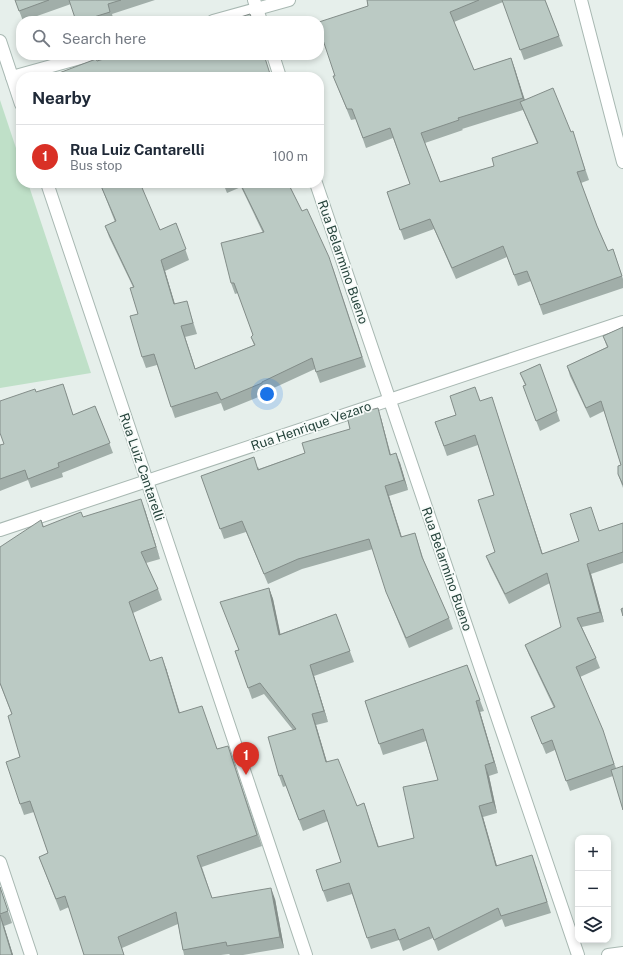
<!DOCTYPE html>
<meta charset="utf-8">
<style>
body{margin:0;font-family:"Public Sans",sans-serif;background:#f2f2f3;color:#1f2937}
.controls{position:absolute;right:12px;bottom:12px;display:grid;overflow:hidden;border-radius:8px;box-shadow:0 2px 6px #0003}
.controls button{width:36px;height:36px;display:grid;place-items:center;padding:0;border:0;border-bottom:1px solid #e0e1e3;background:#fff;color:#1f2937;font:20px sans-serif}
.you{position:absolute;left:267px;top:394px;width:14px;height:14px;margin:-10px;border:3px solid #fff;border-radius:50%;background:#1a73e8;box-shadow:0 0 0 6px #1a73e833}
.badge{display:grid;place-items:center;width:26px;height:26px;border-radius:50%;background:#d93025;color:#fff;font-size:13px;font-weight:700}
.pin{position:absolute;translate:-50% -33px;filter:drop-shadow(0 1px 2px #0008)}
.pin::after{content:'';position:absolute;top:21px;width:14px;height:12px;background:inherit;clip-path:polygon(0 0,100% 0,50% 100%)}
.list{margin:0;padding:0;list-style:none}
h2{display:flex;justify-content:space-between;align-items:center;height:52px;margin:0;padding:0 16px;font-size:17px}
h2 small{font-size:13px;font-weight:400;color:#747a83}
.list li{display:grid;grid-template-columns:26px 1fr auto;gap:12px;align-items:center;box-sizing:border-box;height:64px;padding:0 16px;border-top:1px solid #e0e1e3}
.list b{display:block;font-size:15px;white-space:nowrap}
.list p{margin:0;font-size:13px;white-space:nowrap;color:#747a83}
.list em{font-size:13px;font-style:normal;color:#747a83}
.icon{flex:none;width:22px;height:22px;fill:none;stroke:currentColor;stroke-width:2;stroke-linecap:round;stroke-linejoin:round}
.map{position:relative;flex:none;width:623px;height:955px;overflow:hidden}
.search{position:absolute;background:#fff;box-shadow:0 2px 6px #0003;left:16px;top:16px;width:308px;height:44px;display:flex;align-items:center;gap:10px;box-sizing:border-box;padding:0 14px;border-radius:16px;color:#747a83;font-size:15px}
.panel{position:absolute;background:#fff;box-shadow:0 2px 6px #0003;left:16px;top:72px;width:308px;height:116px;border-radius:16px}
.map>svg:first-child{display:block}
.green{fill:#bfe0c8}
.lines{fill:none;stroke-linecap:round;stroke-linejoin:round}
.street-casing{stroke:#a8b8b2;stroke-width:14}
.street{stroke:#fff;stroke-width:12}
.wall{fill:#a1aea9;fill-rule:evenodd}
.shaded-wall{fill:#838d89}
.building{fill:#bbcac4;stroke:#838d89}
.labels{text-anchor:middle;dominant-baseline:central;stroke-width:3.5;stroke-linejoin:round;paint-order:stroke}
.street-label{font-size:13px;fill:#24423a;stroke:#f7fbf9}
</style>
<div class="map">
<svg width="623" height="955" viewBox="0 0 623 955">
<rect width="100%" height="100%" fill="#e6efeb"/>
<path class="green" d="M0 100 21 163V183H28L91 373 0 388Z"/>
<g class="lines">
<defs>
<g id="street">
<path d="M254 0 261 21"/>
<path d="M581 0 623 162"/>
<path d="M213 21 289 0"/>
<path d="M0 41 21 104"/>
<path d="M273 55 280 77"/>
<path d="M12 77 91 55"/>
<path d="M47 183 306 955"/>
<path d="M316 183 578 955"/>
<path d="M0 530 623 322"/>
<path d="M0 862 31 955"/>
<path d="M608 955 623 953"/>
</g>
</defs>
<use href="#street" class="street-casing"/>
<use href="#street" class="street"/>
</g>
<g class="wall">
<path d="M15 0H155L112 14 114 21H76L71 4 23 21Z"/>
<path d="M367 0H545L563 46 524 60 503 2 454 22 474 70 511 58 525 100 571 132 576 142 589 180 581 183 597 226 608 251 613 249 623 279V288L543 315 531 281 518 286 507 257 456 279 434 229 404 240 387 192 410 184 393 138 366 148 356 119 351 120 333 76H335L368 6ZM523 110 537 143 494 166 440 182 425 143 463 130 462 129Z"/>
<path d="M223 183H288L302 211 333 268 366 367 320 383 315 369 265 392 266 394 224 411 221 403 175 418 157 365 146 368 142 357 138 314 133 287 109 237 105 226 115 222 101 186 103 185 160 230 176 223 189 260 165 271 175 304 190 312 197 334 185 337 195 369 254 345 251 337 253 335 238 293 235 294 231 283 263 233 241 187 227 193Z"/>
<path d="M623 327V488L618 474 621 465 604 411 590 418 570 376 567 366 607 347 603 336Z"/>
<path d="M540 364 560 421 540 431 523 386 525 385 520 373Z"/>
<path d="M36 392 66 393 73 415 95 406 113 453 62 473 63 477 31 488 28 480 0 491V445L4 444Z"/>
<path d="M480 401 495 407 542 554 579 541 599 531 623 523V563L591 574 604 622 582 627 596 658 600 668 580 677 616 768 613 776 570 791 555 750 546 754 531 717 554 708 529 655 525 645 561 627 550 583 509 604 490 566 486 556 495 552 494 495 478 445 447 456 435 422 456 415Z"/>
<path d="M381 418 391 455 400 463 408 490 389 496 401 537 415 533 424 561 449 618 453 629 409 648 390 602 373 549 302 569 268 584 246 532 224 539 201 476 258 467 259 469 305 453 350 429Z"/>
<path d="M145 510 160 559 146 563 158 589 162 600 133 613 150 661 166 668 180 713 217 749 228 746 262 846 202 867 212 898 275 899 284 948 243 955H230L229 954 221 955H184L183 950 178 924 122 948 124 955H84L69 907 60 911 39 857 48 853 34 812 24 815 20 804V757L12 715 0 684V670L41 520 44 527 83 517Z"/>
<path d="M269 588 273 599 280 634 336 614 354 662 314 676 328 722 316 725 327 762 357 806 364 803 379 847 414 838 438 780 426 741 383 755 365 701 467 665 484 711 480 712 498 773 489 776 497 813 483 817 497 866H536L551 913 505 927 502 919 438 951 433 938 403 951 399 940 371 949 352 894 327 902 323 891 341 862 328 821 303 831 286 786 283 787 279 776 293 730 264 694 252 699 235 651 238 650Z"/>
<path d="M0 887 12 923 4 926 13 955H0Z"/>
</g>
<g class="shaded-wall">
<path d="M511 58 515 69 527 108 523 98Z"/>
<path d="M161 260 165 271 178 315 174 304Z"/>
<path d="M181 326 185 337 199 380 195 369Z"/>
<path d="M492 397 495 407 546 564 542 554Z"/>
<path d="M378 408 381 418 393 465 390 455Z"/>
<path d="M396 453 400 463 408 490 404 480Z"/>
<path d="M385 486 389 496 405 547 401 537Z"/>
<path d="M141 499 145 510 160 559 156 547Z"/>
<path d="M587 564 591 574 604 622 600 612Z"/>
<path d="M269 588 273 599 283 646 279 635Z"/>
<path d="M162 657 166 668 183 725 179 713Z"/>
<path d="M310 665 314 676 328 722 324 711Z"/>
<path d="M476 701 480 712 498 773 494 762Z"/>
<path d="M312 714 316 725 330 773 326 762Z"/>
<path d="M485 765 489 776 497 813 493 802Z"/>
<path d="M479 806 483 817 500 877 496 866Z"/>
<path d="M271 888 275 899 284 948 280 937Z"/>
<path d="M0 915 4 926 13 955H12Z"/>
</g>
<g class="building">
<path d="M15 0H49L19 11Z"/>
<path d="M69 0H121L108 4 110 12 81 21H76Z"/>
<path d="M367 0H479L450 12 474 70 511 58 523 98 458 118 459 120 421 133 440 182 494 166 492 158 538 143 520 102 553 88 571 132 573 131 585 170 577 172 597 226 608 251 613 249 622 276 540 305 527 271 514 275 503 246 452 268 430 219 400 230 387 192 410 184 390 128 363 138 352 109H347L333 76H335L319 28V22L368 6Z"/>
<path d="M502 0H545L559 36 520 50Z"/>
<path d="M250 14 253 21H228Z"/>
<path d="M117 55H264L271 77H61L59 73 96 59 97 61Z"/>
<path d="M103 183H140L160 230 176 223 186 249 161 260 174 304 187 301 193 323 181 326 195 369 255 345 251 337 253 335 234 283H231L221 243 264 232 240 183H288L302 211 307 209 329 257 362 357 316 372 312 358 262 382V383L221 400 217 392 171 407 154 354 142 357 130 316 138 314 130 288 134 287 105 226 116 221 101 186 103 184Z"/>
<path d="M623 327V485L618 474V466L621 465 601 401 586 408 567 366 608 347 603 336Z"/>
<path d="M540 364 557 411 536 421 523 386 526 385 520 373Z"/>
<path d="M63 384 73 415 95 406 110 443 58 463 59 467 28 479 25 470 0 479V445L4 444 0 433V401L35 389 36 392Z"/>
<path d="M475 387 480 401 492 397 542 554 579 541 570 514 591 507 599 531 623 523V552L587 564 600 612 577 618 596 658 576 667 603 730 614 764 566 781 552 740 542 744 531 717 555 707 525 645 561 627 547 573 505 594 486 556 495 552 478 500 494 495 475 435 444 446 435 422 456 415 450 396Z"/>
<path d="M378 408 390 455 396 453 404 480 385 486 401 537 415 533 422 557 449 618 406 638 386 592 369 539 298 559 264 574 242 521 220 529 201 476 254 457 258 470 305 453 302 443 350 429 347 416Z"/>
<path d="M141 499 156 547 141 552 158 589 129 602 150 661 162 657 179 713 202 706 217 749 228 746 257 835 197 856 212 898 271 888 280 937 227 946 226 942 183 950 176 912 118 937 124 955H84L65 896 56 899 39 857 48 853 30 801 20 804 6 762 20 757 8 716 12 714 0 683V547L41 520 43 527 81 512 83 517Z"/>
<path d="M269 588 279 635 336 614 350 651 310 665 324 711 312 714 326 762 338 759 357 806 364 803 378 847 414 838 403 787 438 780 423 729 379 744 365 701 467 665 480 700 476 701 494 762 485 765 493 802 479 806 496 866 532 855 547 902 501 916 498 908 434 940 429 927 399 940 395 929 367 938 349 883 323 891 316 870 341 862 324 810 299 820 282 775 279 776 268 737 296 729 260 683 248 688 235 651 239 650 220 602Z"/>
<path d="M623 608V616L621 609Z"/>
<path d="M623 766V810L611 770Z"/>
<path d="M0 887 8 911 0 914Z"/>
<path d="M0 915 12 955H0Z"/>
</g>
<g class="labels">
<g class="street-label">
<text transform="translate(343 262) rotate(71)">Rua Belarmino Bueno</text>
<text transform="translate(311 426) rotate(-19)">Rua Henrique Vezaro</text>
<text transform="translate(142 467) rotate(71)">Rua Luiz Cantarelli</text>
<text transform="translate(447 569) rotate(71)">Rua Belarmino Bueno</text>
</g>
</g>
</svg>
<div class="controls">
<button>+</button>
<button>−</button>
<button><svg class="icon" aria-label="layers" viewBox="0 0 24 24"><path d="M12 4l9 5-9 5-9-5zM3 14l9 5 9-5"/></svg></button>
</div>
<div class="you"></div>
<div class="pin badge" style="left:246px;top:775px">1</div>
<div class="search"><svg class="icon" aria-label="search" viewBox="0 0 24 24"><circle cx="10" cy="10" r="6"/><path d="M15 15l6 6"/></svg>Search here</div>
<section class="panel">
<h2>Nearby<small></small></h2>
<ul class="list">
<li><span class="badge">1</span><div><b>Rua Luiz Cantarelli</b><p>Bus stop</p></div><em>100 m</em></li>
</ul>
</section>
</div>
